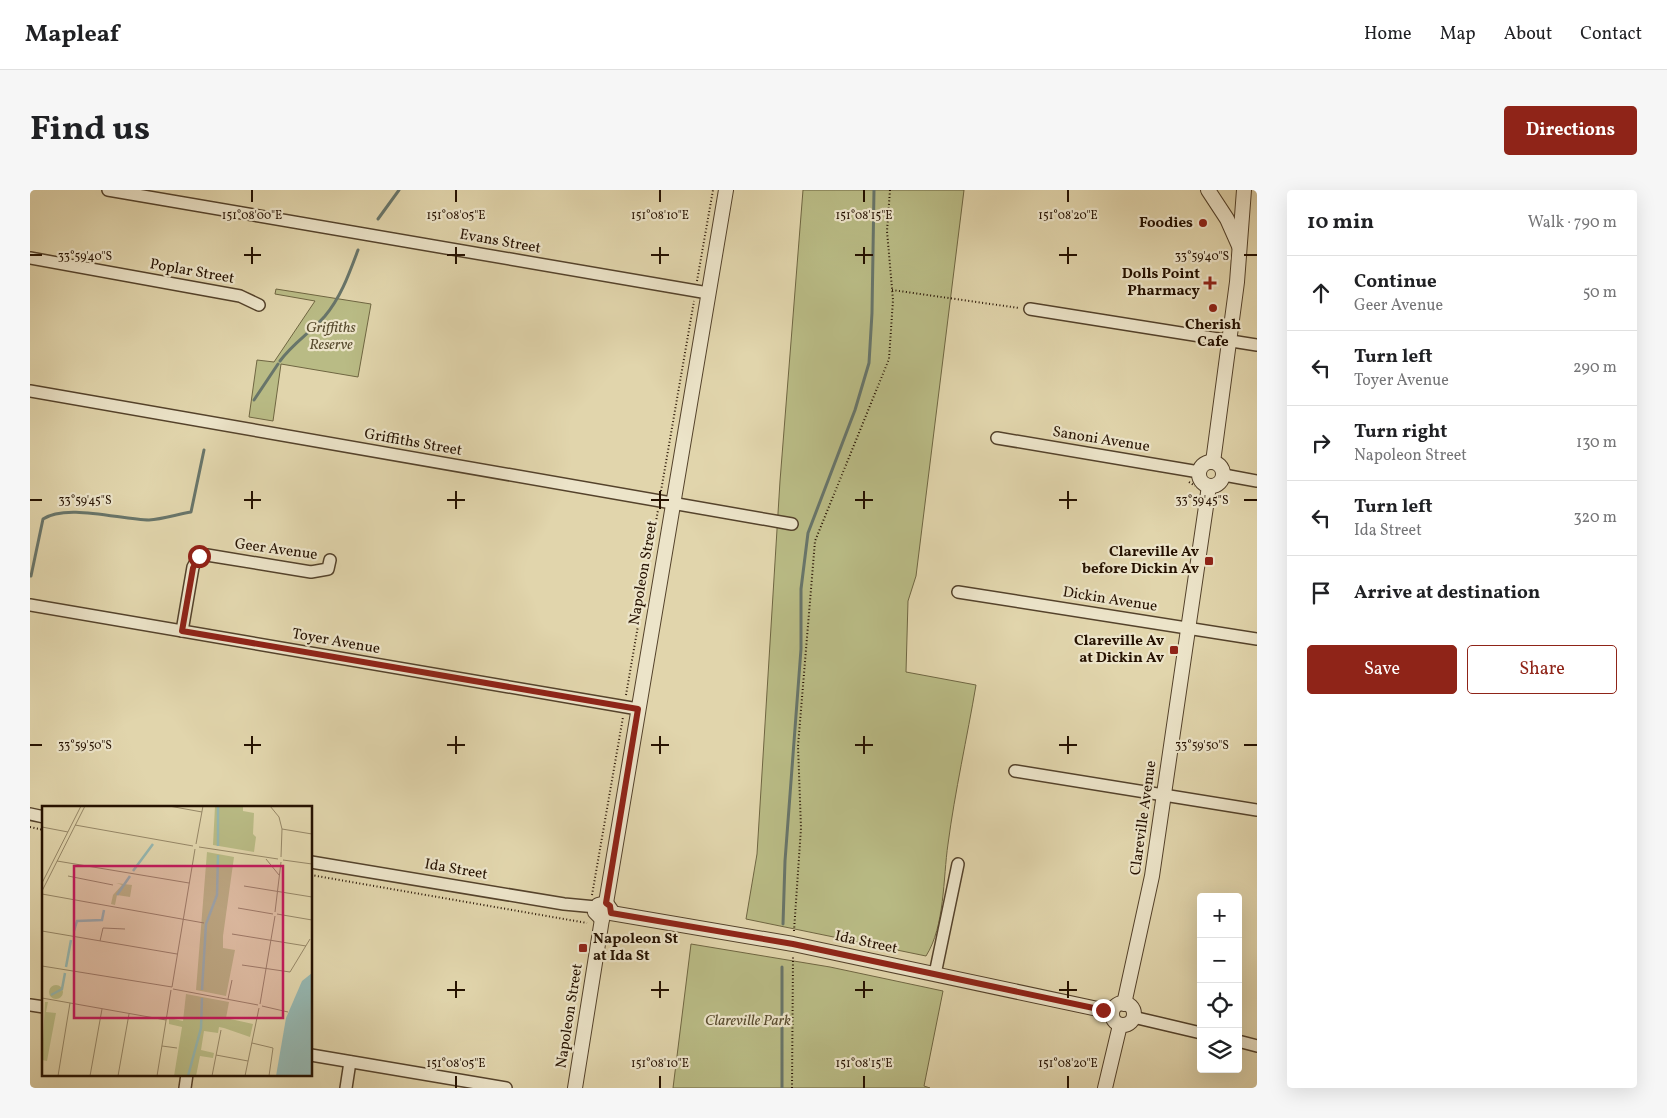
<!DOCTYPE html>
<meta charset="utf-8">
<style>
body{margin:0;font-family:Vollkorn,serif;background:#f6f6f6;color:#202124}
.controls{position:absolute;right:15px;bottom:15px;display:grid;overflow:hidden;border-radius:5px;box-shadow:0 5px 20px #0002}
.controls button{width:45px;height:45px;display:grid;place-items:center;padding:0;border:0;border-bottom:1px solid #e0e0e0;background:#fff;color:#202124;font:25px sans-serif}
.stop{position:absolute;width:15px;height:15px;margin:-11px;border:4px solid #8f2418;border-radius:50%;background:#fff}
.stop.end{background:#8f2418;border-color:#fff;box-shadow:0 1px 5px #0008}
.list{margin:0;padding:0;list-style:none}
h2{display:flex;justify-content:space-between;align-items:center;height:65px;margin:0;padding:0 20px;font-size:21px}
h2 small{font-size:16px;font-weight:400;color:#757577}
.list li{display:grid;grid-template-columns:32px 1fr auto;gap:15px;align-items:center;box-sizing:border-box;height:75px;padding:0 20px;border-top:1px solid #e0e0e0}
.list b{display:block;font-size:19px;white-space:nowrap}
.list p{margin:0;font-size:16px;white-space:nowrap;color:#757577}
.list em{font-size:16px;font-style:normal;color:#757577}
.actions{display:flex;gap:10px;padding:15px 20px}
.actions a{flex:1;padding:11px 0;border:1px solid #8f2418;border-radius:5px;text-align:center;font-size:18px;color:#8f2418}
.actions .main{background:#8f2418;color:#fff}
.icon{flex:none;width:28px;height:28px;fill:none;stroke:currentColor;stroke-width:2;stroke-linecap:round;stroke-linejoin:round}
.map{position:relative;flex:none;width:1227px;height:898px;overflow:hidden;border-radius:5px}
header{display:flex;align-items:center;gap:30px;box-sizing:border-box;height:70px;padding:0 25px;background:#fff;border-bottom:1px solid #e0e0e0}
header strong{font-size:24px}
nav{display:flex;gap:28px;margin-inline-start:auto;font-size:18px}
.intro{display:flex;align-items:center;justify-content:space-between;box-sizing:border-box;height:120px;padding:0 30px}
h1{margin:0;font-size:35px}
.button{padding:12px 22px;border-radius:5px;background:#8f2418;color:#fff;font-size:18px;font-weight:700}
main{display:flex;gap:30px;padding:0 30px}
aside{flex:1;background:#fff;border-radius:5px;box-shadow:0 5px 20px #0002}
.map>svg:first-child{display:block}
.green{fill:#b9bb85;stroke:#6f6642}
.lines{fill:none;stroke-linecap:round;stroke-linejoin:round}
.stream{stroke:#68756a;stroke-width:3}
.minor-casing{stroke:#54422b;stroke-width:14}
.tertiary-casing{stroke:#54422b;stroke-width:16}
.path{stroke:#251100;stroke-width:2;stroke-dasharray:1 2.5;stroke-linecap:butt}
.minor{stroke:#ece4c9;stroke-width:11}
.tertiary{stroke:#ece4c9;stroke-width:14}
.route{stroke:#8f2418;stroke-width:6}
.ticks{fill:none;stroke:#251100;stroke-width:2}
.poi-dot{fill:#8f2418;stroke:#ece4c9;stroke-width:2}
.labels{text-anchor:middle;dominant-baseline:central;stroke-width:4.5;stroke-linejoin:round;paint-order:stroke}
.poi-label{font-size:15px;font-weight:bold;fill:#251100;stroke:#ece4c9;text-anchor:end}
.street-label{font-size:15px;fill:#251100;stroke:#ece4c9}
.park-label{font-size:15px;font-style:italic;fill:#594c2f;stroke:#ece4c9}
.inset-river{fill:none;stroke:#95b7b1;stroke-width:2.5}
.inset-road{fill:none;stroke:#968767;stroke-width:1}
.view{fill:#c2185b;fill-opacity:0.15;stroke:#c2185b;stroke-width:2.5}
.inset-edge{fill:none;stroke:#251100;stroke-width:2.5}
.ticks-label{font-size:12px;text-anchor:middle;fill:#251100;stroke:#ece4c9;stroke-width:4.5;stroke-linejoin:round;paint-order:stroke}
</style>
<header>
<strong>Mapleaf</strong>
<nav><a>Home</a><a>Map</a><a>About</a><a>Contact</a></nav>
</header>
<div class="intro"><h1>Find us</h1><a class="button">Directions</a></div>
<main>
<div class="map">
<svg width="1227" height="898" viewBox="0 0 1227 898">
<rect width="100%" height="100%" fill="#e1d5ac"/>
<filter id="stains"><feTurbulence type="fractalNoise" baseFrequency=".004" numOctaves="4"/><feColorMatrix values="0 0 0 0 .2 0 0 0 0 .09 0 0 0 0 .02 0 0 0 .5 -.17"/></filter>
<radialGradient id="worn" r=".72"><stop offset=".6" stop-color="#630" stop-opacity="0"/><stop offset="1" stop-color="#630" stop-opacity=".3"/></radialGradient>
<g class="green">
<path d="M773 0H934L886 386 878 411 876 482 946 495C937 548 925 601 918 654 913 688 915 736 896 766L716 729 727 664 750 291Z"/>
<path d="M246 99 341 114 328 187 251 174 243 231 219 227 227 170 244 172 285 111 245 104Z"/>
<path d="M661 754 800 777 913 801 894 896 900 898H643Z"/>
</g>
<g class="lines">
<g class="stream">
<path d="M348 29 369 0"/>
<path d="M250 171C263 153 280 143 295 126 311 107 319 84 328 60"/>
<path d="M224 210 248 174"/>
<path d="M1 386 13 329C36 313 92 330 119 330 133 329 148 324 161 322L174 260"/>
<path d="M753 734 755 671 771 459V399L778 343 825 220 839 173 842 123 844 0"/>
<path d="M752 898V777"/>
</g>
<defs>
<g id="minor">
<path d="M78 0 678 103"/>
<path d="M0 68 210 106 229 115"/>
<path d="M1000 119 1227 155"/>
<path d="M0 201 762 334"/>
<path d="M967 248 1169 282"/>
<path d="M1194 285 1227 291"/>
<path d="M928 402 1227 449"/>
<path d="M0 415 608 519"/>
<path d="M152 441 163 377 169 366 177 365 281 382 298 379 300 370"/>
<path d="M985 581 1227 620"/>
<path d="M0 624 14 627"/>
<path d="M281 672 534 714 566 717"/>
<path d="M905 784 928 674"/>
<path d="M0 815 14 817"/>
<path d="M1103 827 1171 843"/>
<path d="M1208 851 1227 856"/>
<path d="M281 865 476 898"/>
<path d="M155 898 157 884"/>
<path d="M316 898 320 872"/>
</g>
<g id="tertiary">
<path d="M1178 0 1197 29 1209 56"/>
<circle cx="1181" cy="284" r="12"/>
<path d="M1183 272 1207 92 1214 0"/>
<path d="M576 713 696 0"/>
<path d="M581 723 763 754 1082 822"/>
<path d="M572 729 565 722 568 715 576 713 581 720"/>
<circle cx="1093" cy="824" r="11"/>
<path d="M1094 814 1122 686 1179 296"/>
<path d="M545 898 572 729"/>
<path d="M1075 898 1090 835"/>
</g>
</defs>
<use href="#minor" class="minor-casing"/>
<use href="#tertiary" class="tertiary-casing"/>
<g class="path">
<path d="M667 91 683 0"/>
<path d="M862 100 989 118"/>
<path d="M1159 292 1165 296"/>
<path d="M631 301 664 111"/>
<path d="M596 505 628 320"/>
<path d="M0 637 14 640"/>
<path d="M281 685 557 733"/>
<path d="M562 705 593 527"/>
<path d="M764 741 771 638 768 556 785 351 859 169 863 110 857 41 860 0"/>
<path d="M762 898 763 766"/>
</g>
<use href="#minor" class="minor"/>
<use href="#tertiary" class="tertiary"/>
</g>
<g class="lines">
<path class="route" d="M169 366 163 378 152 441 608 519 576 713 580 716 581 723 763 754 1073 820"/>
</g>
<path class="ticks" d="M222 0V12M426 0V12M630 0V12M834 0V12M1038 0V12M222 57V74M426 57V74M630 57V74M834 57V74M1038 57V74M0 65H12M214 65H231M417 65H435M621 65H639M825 65H843M1029 65H1047M1214 65H1227M222 301V319M426 301V319M630 301V319M834 301V319M1038 301V319M0 310H12M214 310H231M417 310H435M621 310H639M825 310H843M1029 310H1047M1214 310H1227M222 546V564M426 546V564M630 546V564M834 546V564M1038 546V564M0 555H12M214 555H231M417 555H435M621 555H639M825 555H843M1029 555H1047M1214 555H1227M426 791V808M630 791V808M834 791V808M1038 791V808M417 800H435M621 800H639M825 800H843M1029 800H1047M426 886V898M630 886V898M834 886V898M1038 886V898"/>
<g class="poi-dot">
<circle cx="1173" cy="33" r="5"/>
<path d="M1177.5 85.5h5v5h5v5h-5v5h-5v-5h-5v-5h5z"/>
<circle cx="1183" cy="118" r="5"/>
<rect x="1174" y="366" width="10" height="10" rx="2.5"/>
<rect x="1139" y="455" width="10" height="10" rx="2.5"/>
<rect x="548" y="753" width="10" height="10" rx="2.5"/>
</g>
<g class="labels">
<g class="poi-label">
<text x="1163" y="33">Foodies</text>
<text x="1170" y="84">Dolls Point<tspan x="1170" dy="17">Pharmacy</tspan></text>
<text x="1183" y="135" text-anchor="middle">Cherish<tspan x="1183" dy="17">Cafe</tspan></text>
<text x="1169" y="362">Clareville Av<tspan x="1169" dy="17">before Dickin Av</tspan></text>
<text x="1134" y="451">Clareville Av<tspan x="1134" dy="17">at Dickin Av</tspan></text>
<text x="563" y="749" text-anchor="start">Napoleon St<tspan x="563" dy="17">at Ida St</tspan></text>
</g>
<g class="street-label">
<text transform="translate(470 52) rotate(10)">Evans Street</text>
<text transform="translate(162 82) rotate(10)">Poplar Street</text>
<text transform="translate(1071 250) rotate(9)">Sanoni Avenue</text>
<text transform="translate(383 253) rotate(10)">Griffiths Street</text>
<text transform="translate(246 360) rotate(8)">Geer Avenue</text>
<text transform="translate(614 383) rotate(-80)">Napoleon Street</text>
<text transform="translate(1080 410) rotate(9)">Dickin Avenue</text>
<text transform="translate(306 452) rotate(10)">Toyer Avenue</text>
<text transform="translate(1114 628) rotate(-82)">Clareville Avenue</text>
<text transform="translate(426 680) rotate(10)">Ida Street</text>
<text transform="translate(836 753) rotate(12)">Ida Street</text>
<text transform="translate(540 826) rotate(-81)">Napoleon Street</text>
</g>
<g class="park-label">
<text x="301" y="138">Griffiths<tspan x="301" dy="17">Reserve</tspan></text>
<text x="718" y="831">Clareville Park</text>
</g>
</g>
<g transform="translate(12 616)">
<rect width="270" height="270" fill="#e1d5ac"/>
<path d="M173 0H201V5L212 7 211 28 214 31 212 46 171 39ZM165 46 192 51 181 130V142L193 144 184 190 154 184ZM74 77 90 79 88 91 75 89 73 99 69 98 71 89 80 79ZM7 186a7 7 0 1 1 14 0a7 7 0 1 1-14 0ZM144 188 187 196 184 212 211 218 208 231 182 222 177 221 176 227 162 225 159 244 172 247 171 252 158 250 154 270H132L140 221 127 218V212L141 215ZM3 196H6L4 206 14 207 5 255 0 254Z" fill="#b9bb85"/>
<path d="M270 167V270H234L244 212 260 175Z" fill="#95b7b1"/>
<path class="inset-river" d="M176 40V0M91 65 111 38M75 89 88 70M32 125 35 115 60 114 62 104M24 161 29 134M160 184 164 118 175 89 176 49M9 189 20 183 23 167M146 270 159 222 160 192"/>
<path class="inset-road" d="M127 0 160 6M228 0 237 11 240 23 239 51M33 19 151 40M0 21 26 26M240 23 270 28M154 38 161 0M157 41 236 53M224 53 237 69M241 54 270 58M15 55 147 77M26 70 71 79M0 77 39 0M202 80 270 91M0 85 43 0M0 88 162 117M196 102 231 108M233 106 239 56M235 108 270 114M0 125 135 148M190 128 264 140M58 135 61 122 83 123M200 159 248 166 268 133M0 160 130 181M130 181 153 43M131 183 216 199M0 192 124 214M186 193 190 174M218 198 233 110M220 200 246 206M210 237 231 242 227 270M120 240 135 242M174 249 206 255M16 270 28 197M48 270 60 203M76 270 87 208M115 270 129 184M170 270 179 224M203 270 217 202"/>
<path class="view" d="M32 60H241V212H32Z"/>
<rect width="270" height="270" class="inset-edge"/>
</g>
<g class="ticks-label">
<text x="222" y="29">151°08'00"E</text>
<text x="426" y="29">151°08'05"E</text>
<text x="630" y="29">151°08'10"E</text>
<text x="834" y="29">151°08'15"E</text>
<text x="1038" y="29">151°08'20"E</text>
<text x="55" y="70">33°59'40"S</text>
<text x="1172" y="70">33°59'40"S</text>
<text x="55" y="314">33°59'45"S</text>
<text x="1172" y="314">33°59'45"S</text>
<text x="55" y="559">33°59'50"S</text>
<text x="1172" y="559">33°59'50"S</text>
<text x="426" y="877">151°08'05"E</text>
<text x="630" y="877">151°08'10"E</text>
<text x="834" y="877">151°08'15"E</text>
<text x="1038" y="877">151°08'20"E</text>
</g>
<rect width="100%" height="100%" filter="url(#stains)"/>
<rect width="100%" height="100%" fill="url(#worn)"/>
</svg>
<div class="controls">
<button>+</button>
<button>−</button>
<button><svg class="icon" aria-label="locate" viewBox="0 0 24 24"><circle cx="12" cy="12" r="6"/><path d="M12 2v4M12 18v4M2 12h4M18 12h4"/></svg></button>
<button><svg class="icon" aria-label="layers" viewBox="0 0 24 24"><path d="M12 4l9 5-9 5-9-5zM3 14l9 5 9-5"/></svg></button>
</div>
<div class="stop" style="left:169px;top:366px"></div>
<div class="stop end" style="left:1073px;top:820px"></div>
</div>
<aside>
<h2>10 min<small>Walk · 790 m</small></h2>
<ul class="list">
<li><svg class="icon" aria-label="ahead" viewBox="0 0 24 24"><path d="M12 20V5M6 11l6-6 6 6"/></svg><div><b>Continue</b><p>Geer Avenue</p></div><em>50 m</em></li>
<li><svg class="icon" aria-label="left" viewBox="0 0 24 24"><path d="M17 20v-9H6M10 6l-5 5 5 5"/></svg><div><b>Turn left</b><p>Toyer Avenue</p></div><em>290 m</em></li>
<li><svg class="icon" aria-label="right" viewBox="0 0 24 24"><path d="M7 20v-9h11M14 6l5 5-5 5"/></svg><div><b>Turn right</b><p>Napoleon Street</p></div><em>130 m</em></li>
<li><svg class="icon" aria-label="left" viewBox="0 0 24 24"><path d="M17 20v-9H6M10 6l-5 5 5 5"/></svg><div><b>Turn left</b><p>Ida Street</p></div><em>320 m</em></li>
<li><svg class="icon" aria-label="arrive" viewBox="0 0 24 24"><path d="M6 21V4h12l-3 4 3 4H6"/></svg><div><b>Arrive at destination</b></div></li>
</ul>
<div class="actions"><a class="main">Save</a><a>Share</a></div>
</aside>
</main>
